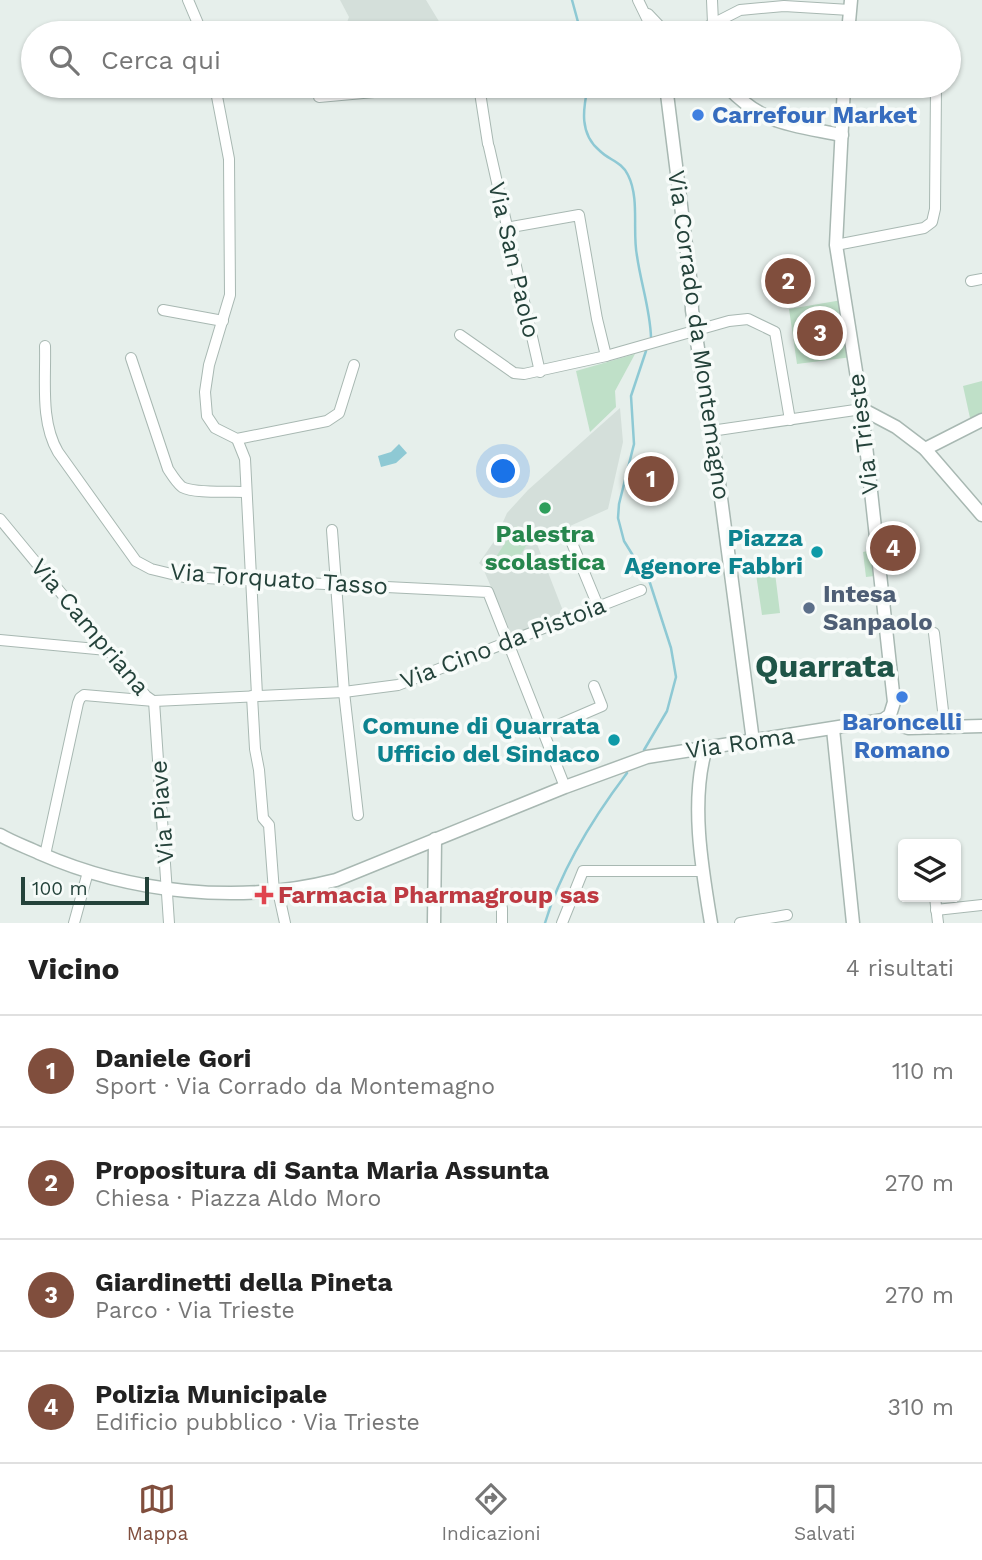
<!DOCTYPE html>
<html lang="it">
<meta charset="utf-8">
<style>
body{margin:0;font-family:"Work Sans",sans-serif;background:#f6f6f6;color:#222}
.controls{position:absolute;right:21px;bottom:21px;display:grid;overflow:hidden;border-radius:7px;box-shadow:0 2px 5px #0004}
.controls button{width:63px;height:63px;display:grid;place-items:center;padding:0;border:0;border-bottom:2px solid #e0e0e0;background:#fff;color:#222;font:35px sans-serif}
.scale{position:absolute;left:21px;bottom:18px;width:128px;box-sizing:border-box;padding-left:7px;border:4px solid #24423a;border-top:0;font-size:19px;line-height:24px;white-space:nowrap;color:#24423a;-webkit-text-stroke:5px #f7fbf9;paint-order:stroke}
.you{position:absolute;left:504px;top:472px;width:24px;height:24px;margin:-18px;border:5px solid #fff;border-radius:50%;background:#1a73e8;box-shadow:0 0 0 10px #1a73e833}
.badge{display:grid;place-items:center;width:46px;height:46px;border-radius:50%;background:#804e3d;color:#fff;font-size:23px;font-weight:700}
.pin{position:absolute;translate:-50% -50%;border:4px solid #fff;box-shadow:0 2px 7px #0006}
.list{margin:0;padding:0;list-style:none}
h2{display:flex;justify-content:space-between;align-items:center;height:91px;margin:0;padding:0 28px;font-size:30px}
h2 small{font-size:23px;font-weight:400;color:#767676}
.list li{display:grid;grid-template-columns:46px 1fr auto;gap:21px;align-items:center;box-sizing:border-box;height:112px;padding:0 28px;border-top:2px solid #e0e0e0}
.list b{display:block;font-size:26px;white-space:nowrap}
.list p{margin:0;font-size:23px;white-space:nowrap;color:#767676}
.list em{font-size:23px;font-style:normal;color:#767676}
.icon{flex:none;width:38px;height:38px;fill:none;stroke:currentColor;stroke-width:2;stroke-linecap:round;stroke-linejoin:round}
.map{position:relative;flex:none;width:982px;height:923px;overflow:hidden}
.search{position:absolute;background:#fff;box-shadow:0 2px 5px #0004;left:21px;right:21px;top:21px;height:77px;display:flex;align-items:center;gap:18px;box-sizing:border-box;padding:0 24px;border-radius:38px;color:#767676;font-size:26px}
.sheet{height:539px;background:#fff}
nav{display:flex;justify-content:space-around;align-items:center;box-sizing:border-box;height:98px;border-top:2px solid #e0e0e0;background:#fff;font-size:19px;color:#767676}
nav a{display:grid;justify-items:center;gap:4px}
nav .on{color:#804e3d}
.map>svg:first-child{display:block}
.built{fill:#d4dfda}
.green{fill:#bfe0c8}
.water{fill:#8ec9d4}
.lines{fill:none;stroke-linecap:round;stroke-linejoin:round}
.stream{stroke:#8ec9d4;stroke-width:2.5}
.minor-casing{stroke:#a8b8b2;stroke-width:12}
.tertiary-casing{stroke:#a8b8b2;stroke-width:15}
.minor{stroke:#fff;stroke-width:10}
.tertiary{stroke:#fff;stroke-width:12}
.shop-dot{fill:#3f7fe0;stroke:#f7fbf9;stroke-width:2.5}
.leisure-dot{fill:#2e9e5b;stroke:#f7fbf9;stroke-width:2.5}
.culture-dot{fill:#0f9aa8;stroke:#f7fbf9;stroke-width:2.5}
.service-dot{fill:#5c6f8a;stroke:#f7fbf9;stroke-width:2.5}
.health-dot{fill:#e0444e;stroke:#f7fbf9;stroke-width:2.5}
.labels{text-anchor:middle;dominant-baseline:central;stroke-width:7;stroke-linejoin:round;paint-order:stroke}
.shop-label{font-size:24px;font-weight:bold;fill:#366cbe;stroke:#f7fbf9;text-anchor:start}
.street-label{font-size:24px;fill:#24423a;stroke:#f7fbf9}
.leisure-label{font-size:24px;font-weight:bold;fill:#27864d;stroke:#f7fbf9}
.culture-label{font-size:24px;font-weight:bold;fill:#0d838f;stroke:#f7fbf9;text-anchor:end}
.service-label{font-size:24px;font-weight:bold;fill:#4e5e75;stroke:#f7fbf9;text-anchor:start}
.health-label{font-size:24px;font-weight:bold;fill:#be3a42;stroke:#f7fbf9;text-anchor:start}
.district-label{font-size:32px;font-weight:bold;fill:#1f5548;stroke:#f7fbf9}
</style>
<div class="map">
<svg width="982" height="923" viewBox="0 0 982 923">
<rect width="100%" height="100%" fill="#e6efeb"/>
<g class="built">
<path d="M340 0H426L446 33H343L349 17Z"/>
<path d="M620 408 623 442 608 509 570 526 571 529 537 544 565 616 512 636 482 566 479 563 495 540 507 513 528 490Z"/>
</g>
<g class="green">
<path d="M842 300 852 357 797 364 789 309Z"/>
<path d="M635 354 615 391 616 407 590 432 576 371Z"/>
<path d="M982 381V414L970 418 963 386Z"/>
<path d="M657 460 664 494 646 498 639 464Z"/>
<path d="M516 526 532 536 513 567 496 557Z"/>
<path d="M872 550 875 576 866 577 863 552Z"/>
<path d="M774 565 780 613 762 615 755 567Z"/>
</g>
<path class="water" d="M399 444 407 453 396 463 381 467 378 456 391 452Z"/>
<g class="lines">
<g class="stream">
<path d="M572 0 581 33"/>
<path d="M588 86C583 109 579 134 600 151 609 160 622 162 628 175 640 199 632 231 637 256 641 284 650 309 651 337"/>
<path d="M644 750 667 711 676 677 671 648 650 583 624 541 618 518 619 504 634 444 631 396 646 351"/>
<path d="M545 923C561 869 593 818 627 773"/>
</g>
<defs>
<g id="minor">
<path d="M188 0 202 33"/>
<path d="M638 0 654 33"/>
<path d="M712 0 713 23"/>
<path d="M648 14 666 33"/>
<path d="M695 33 740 10 784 6 850 10"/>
<path d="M215 86 229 159 230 295 209 365 205 392 207 416 215 428 237 439 327 421 339 413 354 365"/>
<path d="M479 86 488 144"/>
<path d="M319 97 440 86"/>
<path d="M489 147 540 372"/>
<path d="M506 228 579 215 597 319 606 356"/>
<path d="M836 245 924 228 932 222 935 209 936 86"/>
<path d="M971 281 982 279"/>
<path d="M163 310 223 321"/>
<path d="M460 335 514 373 524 374 606 356 729 321 748 319 775 332 790 420"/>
<path d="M45 346C46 381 40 421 58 452L136 561 151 569 184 577 488 592 565 787"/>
<path d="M131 358 168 469C172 475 176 482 182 487 195 494 229 491 245 492"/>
<path d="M711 431 862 409"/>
<path d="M237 439 245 459 257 695"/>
<path d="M0 519 146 696 153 701"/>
<path d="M332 530 344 692 358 815"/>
<path d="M567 531 598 606"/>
<path d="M934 633 945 728"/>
<path d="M0 640 107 650"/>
<path d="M252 696 255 749 259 770 263 818 269 825 274 892"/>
<path d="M154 701 169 923"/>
<path d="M544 731 602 706 594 686"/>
<path d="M45 855 78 703 80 698 84 695 154 701 344 692 398 685 641 590"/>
<path d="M278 891 285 923"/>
<path d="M434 896 495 899 502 908V923"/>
<path d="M935 897 938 923"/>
<path d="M936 910 982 905"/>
<path d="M74 923 88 872"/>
<path d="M562 923 583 871H703"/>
<path d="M740 923 787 915"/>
</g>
<g id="tertiary">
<path d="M848 33 851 0"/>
<path d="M666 86 691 285 692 310 719 483 753 741"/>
<path d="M727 86C762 125 793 125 842 135"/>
<path d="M862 409 896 427 925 449 982 515"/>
<path d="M925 449 982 420"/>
<path d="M883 720 909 728 982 726"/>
<path d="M833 729 853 923"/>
<path d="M706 748C690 801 702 869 711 923"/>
<path d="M0 835C12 842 26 847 39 853 130 893 239 905 336 880L565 787 647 757 883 720 890 715 894 702 862 409 836 245 844 86"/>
<path d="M434 923 435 839"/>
</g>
</defs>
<use href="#minor" class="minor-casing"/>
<use href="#tertiary" class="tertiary-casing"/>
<use href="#minor" class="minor"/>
<use href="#tertiary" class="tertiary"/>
</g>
<g class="shop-dot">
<circle cx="698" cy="115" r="7"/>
<circle cx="902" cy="697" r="7"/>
</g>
<circle class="leisure-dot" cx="545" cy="508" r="7"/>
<g class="culture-dot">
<circle cx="817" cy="552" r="7"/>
<circle cx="614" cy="740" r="7"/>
</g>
<circle class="service-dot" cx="809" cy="608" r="7"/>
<path class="health-dot" d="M260.5 884.5h7v7h7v7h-7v7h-7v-7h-7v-7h7z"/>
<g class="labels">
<g class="shop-label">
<text x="712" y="115">Carrefour Market</text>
<text x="902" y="722" text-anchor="middle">Baroncelli<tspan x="902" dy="28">Romano</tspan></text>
</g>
<g class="street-label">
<text transform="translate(514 260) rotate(77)">Via San Paolo</text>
<text transform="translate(699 335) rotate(82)">Via Corrado da Montemagno</text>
<text transform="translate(863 434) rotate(-97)">Via Trieste</text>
<text transform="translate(279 579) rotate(4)">Via Torquato Tasso</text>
<text transform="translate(90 627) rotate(50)">Via Campriana</text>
<text transform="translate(503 643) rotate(-21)">Via Cino da Pistoia</text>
<text transform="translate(740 743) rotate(-8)">Via Roma</text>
<text transform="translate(162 812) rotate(-94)">Via Piave</text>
</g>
<g class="leisure-label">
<text x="545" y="534">Palestra<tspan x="545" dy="28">scolastica</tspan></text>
</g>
<g class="culture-label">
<text x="803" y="538">Piazza<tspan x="803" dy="28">Agenore Fabbri</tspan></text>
<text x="600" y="726">Comune di Quarrata<tspan x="600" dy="28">Ufficio del Sindaco</tspan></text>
</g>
<g class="service-label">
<text x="823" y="594">Intesa<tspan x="823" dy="28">Sanpaolo</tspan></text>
</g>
<g class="health-label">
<text x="278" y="895">Farmacia Pharmagroup sas</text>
</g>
<g class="district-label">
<text x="825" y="666">Quarrata</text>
</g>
</g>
</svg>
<div class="controls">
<button><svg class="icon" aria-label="layers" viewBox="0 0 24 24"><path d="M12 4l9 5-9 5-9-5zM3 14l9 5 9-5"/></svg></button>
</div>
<div class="scale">100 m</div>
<div class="you"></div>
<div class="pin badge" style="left:651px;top:479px">1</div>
<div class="pin badge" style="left:788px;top:281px">2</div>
<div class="pin badge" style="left:820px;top:333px">3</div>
<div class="pin badge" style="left:893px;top:548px">4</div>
<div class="search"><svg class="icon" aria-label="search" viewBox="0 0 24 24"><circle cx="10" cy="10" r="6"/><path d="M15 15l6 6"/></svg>Cerca qui</div>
</div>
<section class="sheet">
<h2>Vicino<small>4 risultati</small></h2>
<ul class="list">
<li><span class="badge">1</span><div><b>Daniele Gori</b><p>Sport · Via Corrado da Montemagno</p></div><em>110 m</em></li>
<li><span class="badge">2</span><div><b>Propositura di Santa Maria Assunta</b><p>Chiesa · Piazza Aldo Moro</p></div><em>270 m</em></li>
<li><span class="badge">3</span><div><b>Giardinetti della Pineta</b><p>Parco · Via Trieste</p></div><em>270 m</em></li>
<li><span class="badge">4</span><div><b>Polizia Municipale</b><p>Edificio pubblico · Via Trieste</p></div><em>310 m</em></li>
</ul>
</section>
<nav>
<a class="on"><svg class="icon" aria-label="map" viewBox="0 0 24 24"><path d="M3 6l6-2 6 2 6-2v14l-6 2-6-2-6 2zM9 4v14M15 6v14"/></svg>Mappa</a>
<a><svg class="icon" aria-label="directions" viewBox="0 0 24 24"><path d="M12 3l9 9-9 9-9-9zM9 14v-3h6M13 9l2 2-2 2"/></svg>Indicazioni</a>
<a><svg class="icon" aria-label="saved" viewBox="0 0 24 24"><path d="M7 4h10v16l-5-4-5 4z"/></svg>Salvati</a>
</nav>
